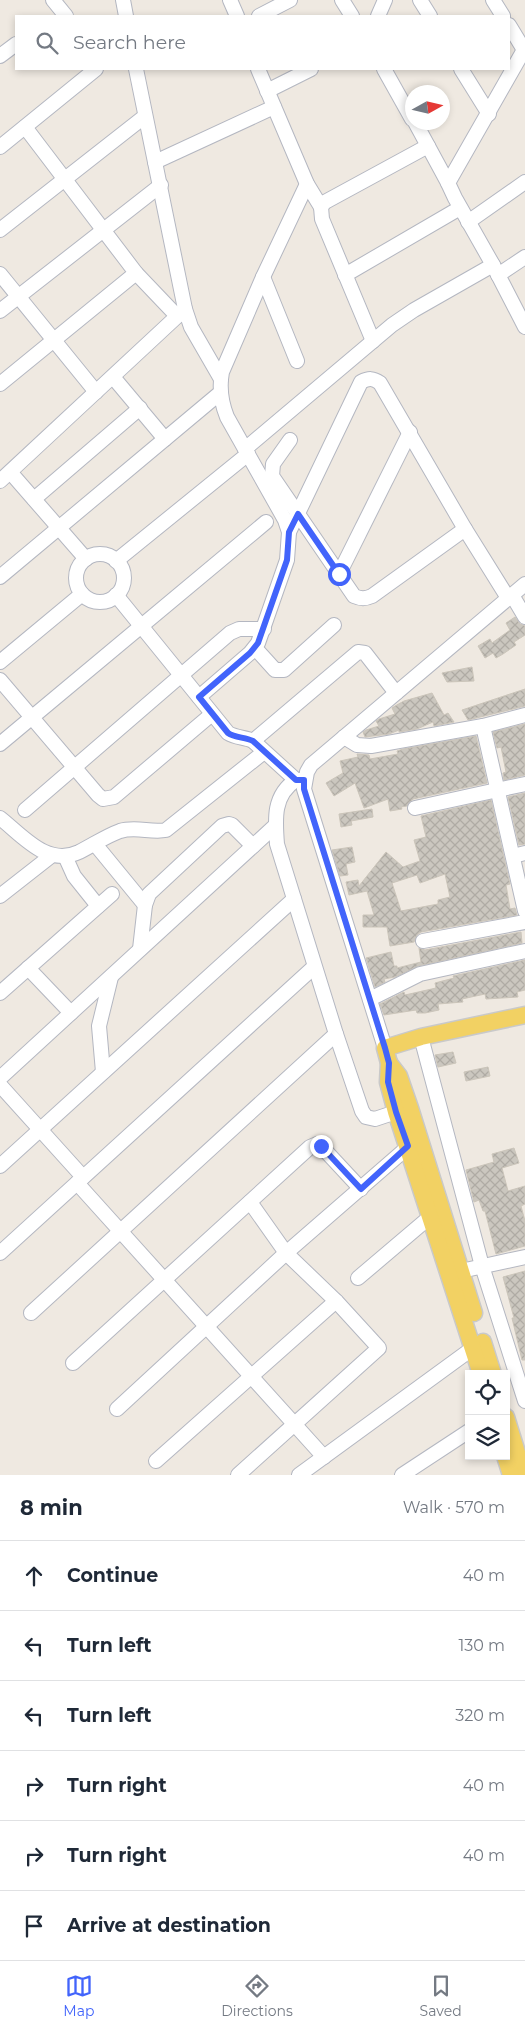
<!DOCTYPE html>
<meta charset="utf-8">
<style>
body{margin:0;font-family:Montserrat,sans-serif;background:#f2f2f3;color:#1f2937}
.controls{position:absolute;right:15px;bottom:15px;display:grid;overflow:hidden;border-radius:0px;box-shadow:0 2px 8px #0003}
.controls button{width:45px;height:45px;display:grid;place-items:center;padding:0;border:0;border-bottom:1px solid #e0e1e3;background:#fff;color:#1f2937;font:25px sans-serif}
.compass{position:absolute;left:405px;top:85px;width:45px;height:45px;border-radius:50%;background:#fff;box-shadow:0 2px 8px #0003;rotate:82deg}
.stop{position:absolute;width:15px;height:15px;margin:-11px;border:4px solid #4264fb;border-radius:50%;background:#fff}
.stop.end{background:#4264fb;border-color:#fff;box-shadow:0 1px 5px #0008}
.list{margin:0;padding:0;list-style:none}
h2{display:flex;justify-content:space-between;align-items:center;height:65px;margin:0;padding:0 20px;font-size:21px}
h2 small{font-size:16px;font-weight:400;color:#747a83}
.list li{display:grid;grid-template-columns:32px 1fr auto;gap:15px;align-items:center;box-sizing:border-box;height:70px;padding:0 20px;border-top:1px solid #e0e1e3}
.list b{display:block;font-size:19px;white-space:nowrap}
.list em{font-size:16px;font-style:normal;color:#747a83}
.icon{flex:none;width:28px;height:28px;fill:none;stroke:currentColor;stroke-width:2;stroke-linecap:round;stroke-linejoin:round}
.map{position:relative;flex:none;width:525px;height:1475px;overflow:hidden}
.search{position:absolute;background:#fff;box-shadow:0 2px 8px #0003;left:15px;right:15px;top:15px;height:55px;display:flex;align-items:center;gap:12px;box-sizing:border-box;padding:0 18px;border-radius:0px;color:#747a83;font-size:19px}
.sheet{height:485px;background:#fff}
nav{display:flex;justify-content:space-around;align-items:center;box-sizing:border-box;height:70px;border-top:1px solid #e0e1e3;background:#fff;font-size:14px;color:#747a83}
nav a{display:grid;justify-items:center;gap:2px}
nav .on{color:#4264fb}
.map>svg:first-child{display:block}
.building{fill:url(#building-cross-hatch);stroke:#cbc5ba;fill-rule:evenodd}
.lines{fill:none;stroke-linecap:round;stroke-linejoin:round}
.minor-casing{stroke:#b4b7c1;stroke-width:16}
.major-casing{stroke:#c9c9c9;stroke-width:19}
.minor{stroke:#fff;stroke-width:14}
.major{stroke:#f2d163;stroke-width:16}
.route{stroke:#4264fb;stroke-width:6}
</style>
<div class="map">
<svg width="525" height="1475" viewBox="0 0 525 1475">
<defs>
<pattern id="building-cross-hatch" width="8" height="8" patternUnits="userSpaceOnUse" patternTransform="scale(1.25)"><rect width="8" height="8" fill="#cbc7bf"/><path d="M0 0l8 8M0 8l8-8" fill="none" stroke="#afaba4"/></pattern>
</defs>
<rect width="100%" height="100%" fill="#efe9e1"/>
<g class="building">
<path d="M515 617 520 624 525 626V635L514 642 516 645 503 654 496 658 493 653 485 658 478 646 490 639 492 643 510 630 506 623Z"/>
<path d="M472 667 474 681 447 682 442 673Z"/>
<path d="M525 689V706L468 720 462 710Z"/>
<path d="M432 693 444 715 448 713 454 722 434 726 433 722 417 729 399 732V730L389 734 365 737 363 732 366 730 379 726 376 721 379 719 395 714 392 708 395 706 404 701Z"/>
<path d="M525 724V775L504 780 503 773 506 772 501 747 497 748 493 732Z"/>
<path d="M476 736 487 783 413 799 407 806 401 807 402 809 390 811 388 799 364 808 355 783 334 796 326 783 343 773 340 761 358 757 357 754 369 755 370 759 398 754 397 751 403 749Z"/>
<path d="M525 793V844L519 845 508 797Z"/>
<path d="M491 800 510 884 506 885 510 909 515 908 517 915 421 932 417 935 414 942 390 946 387 927H363V915H374L367 891 349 895 346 882 358 880 359 886 386 852 403 867 420 861 414 840 426 837 421 816ZM445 874 450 897 438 900V904L401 911 392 883 417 875 420 883Z"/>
<path d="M372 809 373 817 351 821 352 825 341 827 339 814Z"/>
<path d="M352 847 355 862 346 864 348 875 340 876 332 850Z"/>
<path d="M521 932 522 943 418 966 395 977 384 979 385 982 375 987 366 958 391 952 394 966H397V968L421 962 419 948 425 950Z"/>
<path d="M525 960V990L517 992 518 997 486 999 485 994 462 999 463 1002 438 1004 439 1010 425 1013H417L416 1010 384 1015 380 1004 404 992 405 995 436 988 435 983 454 978 453 976Z"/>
<path d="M453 1052 456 1063 438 1067 435 1055Z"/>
<path d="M488 1067 490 1076 466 1081 464 1072Z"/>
<path d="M514 1148 519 1163 502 1168 508 1191 525 1186V1204L521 1206 525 1221V1246L496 1254 485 1211H483L479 1200 474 1202 466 1170 494 1162 492 1154Z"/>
<path d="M525 1271V1360H522L512 1318H514L503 1277Z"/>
</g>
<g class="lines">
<defs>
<g id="minor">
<path d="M53 0 66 16"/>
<path d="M123 0 126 16"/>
<path d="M230 0 237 16"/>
<path d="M342 0 352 16"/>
<path d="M420 0 430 16"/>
<path d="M493 0 503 16"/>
<path d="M259 16 290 0"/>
<path d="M378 16 385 0"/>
<path d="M509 25 524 50"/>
<path d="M0 56 16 44"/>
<path d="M136 69 185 309 191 327 221 379"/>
<path d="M258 69 307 184 321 207"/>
<path d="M384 69 412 119"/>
<path d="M461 69 489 114"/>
<path d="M267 91 311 69"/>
<path d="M415 122 448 183"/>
<path d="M0 147 96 69"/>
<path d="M155 162 274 107"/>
<path d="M468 222 525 182"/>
<path d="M0 230 144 117"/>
<path d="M493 265 525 327"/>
<path d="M136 273 177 316"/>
<path d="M0 274 96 392"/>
<path d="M345 275 460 208"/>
<path d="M498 275 525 257"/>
<path d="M263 277 297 361"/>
<path d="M0 311 161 185"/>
<path d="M373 341 322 219 321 207 325 202 428 146"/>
<path d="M113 377 165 439"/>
<path d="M0 384 136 273 25 127"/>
<path d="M290 440 273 464 272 476 354 596C361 599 365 599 372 596L465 529"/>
<path d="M245 449 392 325 414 310 493 265 455 198 448 183 525 48"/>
<path d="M11 473 86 559"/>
<path d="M0 481 185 309"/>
<path d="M34 499 140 408"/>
<path d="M289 532 361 382C369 378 373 378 380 383L465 529 508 598"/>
<circle cx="100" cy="578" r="24"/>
<path d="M116 561 248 454"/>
<path d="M339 574 410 432"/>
<path d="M0 577 220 393"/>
<path d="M116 595 228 733C236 738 245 737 253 741L296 780"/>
<path d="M512 595 525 617"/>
<path d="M255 648 275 670H284L334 625"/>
<path d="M0 662 82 594"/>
<path d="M0 680 98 795 103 799 114 797 212 714"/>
<path d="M199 697 250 653 258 643 287 560 289 532 285 520 227 417C221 402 219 388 222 372L263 277 307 184"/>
<path d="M483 726 525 911"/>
<path d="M344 737 357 745 371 746 483 726 525 715"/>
<path d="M253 741 358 652 365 653 396 693"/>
<path d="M0 744 266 522"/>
<path d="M415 808 525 784"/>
<path d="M25 810 230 633 239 629H264"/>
<path d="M0 818C23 836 47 867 79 852 93 845 106 836 120 831 136 826 151 833 166 830L264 752"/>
<path d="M95 844 145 905"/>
<path d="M65 856 74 876 98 906"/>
<path d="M513 856 525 853"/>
<path d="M0 896 51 856"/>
<path d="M423 941 525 922"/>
<path d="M140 949 145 905 149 894 222 826 229 824 232 825 253 846"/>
<path d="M28 968 71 1013"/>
<path d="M0 993 112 894"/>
<path d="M370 999 420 974 525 951"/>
<path d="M336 1034 362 1111 366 1117 375 1119 396 1112"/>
<path d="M421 1037 482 1266 525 1401"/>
<path d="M385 1048 304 789 307 772 311 765 525 584"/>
<path d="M103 1072 99 1026 111 977"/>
<path d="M0 1078 276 825"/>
<path d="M0 1085 83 1177"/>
<path d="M0 1166 294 899"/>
<path d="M77 1183 324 1457"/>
<path d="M0 1253 314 967"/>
<path d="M461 1271 525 1257"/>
<path d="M358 1278 431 1216"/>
<path d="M31 1313 336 1034 277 844C275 819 273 795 296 780H304"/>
<path d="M73 1363 310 1147 317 1144 321 1146 361 1189"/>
<path d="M117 1409 286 1253 408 1147"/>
<path d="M156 1461 336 1301"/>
<path d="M238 1475 379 1348 336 1301 286 1253 250 1202"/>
<path d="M299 1475 473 1348"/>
<path d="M402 1475 469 1431"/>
</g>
<g id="major">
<path d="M389 1063 399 1076 410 1108 474 1313"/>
<path d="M483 1342 493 1374"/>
<path d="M481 1374 396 1112 388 1082 389 1063 385 1048 421 1037 525 1015"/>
<path d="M506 1417 524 1475"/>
<path d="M505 1456 511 1475"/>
</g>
</defs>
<use href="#minor" class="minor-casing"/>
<use href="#major" class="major-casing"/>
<use href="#minor" class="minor"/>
<use href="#major" class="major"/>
</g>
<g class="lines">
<path class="route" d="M321 1146 361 1189 408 1146 396 1112 388 1082 389 1063 385 1048 304 789V780H296L253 741C245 737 235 738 228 733L199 697 250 653 258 643 287 560 289 532 298 514 339 574"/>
</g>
</svg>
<div class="controls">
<button><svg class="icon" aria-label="locate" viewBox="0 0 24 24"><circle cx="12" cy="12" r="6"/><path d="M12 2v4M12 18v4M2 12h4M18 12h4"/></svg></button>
<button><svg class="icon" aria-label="layers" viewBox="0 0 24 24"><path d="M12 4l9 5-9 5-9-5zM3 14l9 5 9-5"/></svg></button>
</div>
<svg class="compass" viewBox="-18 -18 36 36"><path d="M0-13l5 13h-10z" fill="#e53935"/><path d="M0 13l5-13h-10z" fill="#747a83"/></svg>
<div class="stop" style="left:339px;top:574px"></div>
<div class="stop end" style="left:321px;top:1146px"></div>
<div class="search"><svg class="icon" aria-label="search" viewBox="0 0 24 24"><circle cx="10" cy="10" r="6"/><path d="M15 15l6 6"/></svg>Search here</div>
</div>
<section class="sheet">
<h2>8 min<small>Walk · 570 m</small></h2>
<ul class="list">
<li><svg class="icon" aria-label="ahead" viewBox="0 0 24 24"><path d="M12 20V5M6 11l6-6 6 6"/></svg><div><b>Continue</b></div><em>40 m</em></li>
<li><svg class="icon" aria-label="left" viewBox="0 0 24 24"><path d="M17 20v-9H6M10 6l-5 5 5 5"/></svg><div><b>Turn left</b></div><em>130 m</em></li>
<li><svg class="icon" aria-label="left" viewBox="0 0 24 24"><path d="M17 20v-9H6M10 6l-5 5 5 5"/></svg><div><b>Turn left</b></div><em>320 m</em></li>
<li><svg class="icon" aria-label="right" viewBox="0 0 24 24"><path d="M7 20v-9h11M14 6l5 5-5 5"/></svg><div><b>Turn right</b></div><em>40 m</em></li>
<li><svg class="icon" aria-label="right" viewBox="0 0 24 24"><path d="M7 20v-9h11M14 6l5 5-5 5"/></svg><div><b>Turn right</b></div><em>40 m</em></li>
<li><svg class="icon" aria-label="arrive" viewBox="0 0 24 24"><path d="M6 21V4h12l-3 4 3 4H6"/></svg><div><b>Arrive at destination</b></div></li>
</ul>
</section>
<nav>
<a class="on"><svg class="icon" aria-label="map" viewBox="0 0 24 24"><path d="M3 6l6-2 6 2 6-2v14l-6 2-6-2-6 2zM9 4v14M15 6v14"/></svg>Map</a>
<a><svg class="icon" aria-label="directions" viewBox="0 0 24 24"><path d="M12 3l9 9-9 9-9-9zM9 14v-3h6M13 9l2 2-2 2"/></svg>Directions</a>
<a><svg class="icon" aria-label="saved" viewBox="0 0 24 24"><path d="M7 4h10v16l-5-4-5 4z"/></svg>Saved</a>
</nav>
